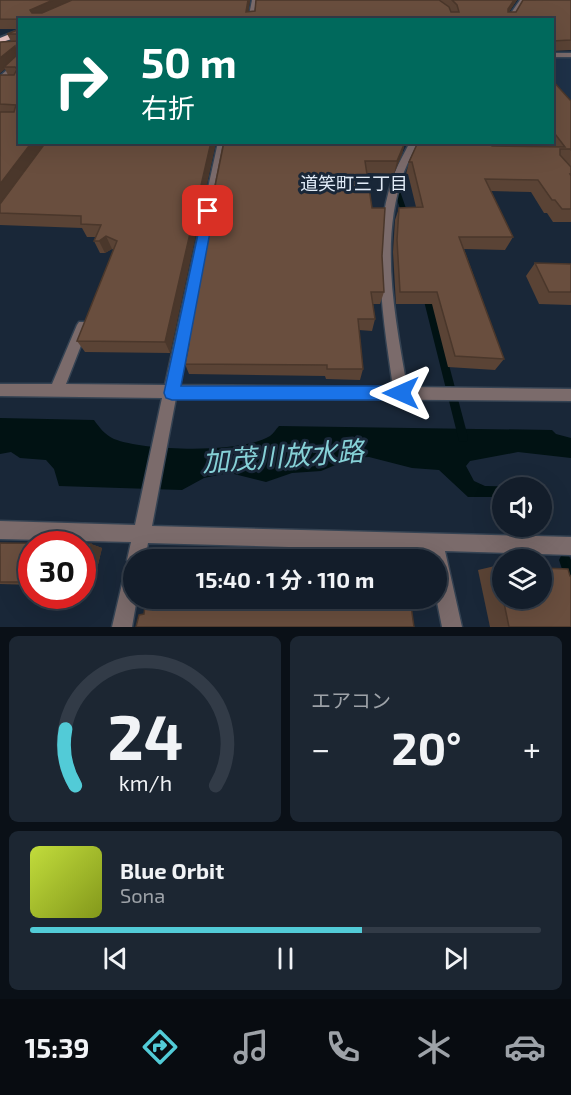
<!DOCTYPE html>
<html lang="ja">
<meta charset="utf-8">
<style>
body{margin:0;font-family:"Exo 2","Noto Sans JP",sans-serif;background:#1c2632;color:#f1f3f6;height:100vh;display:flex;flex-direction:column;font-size:22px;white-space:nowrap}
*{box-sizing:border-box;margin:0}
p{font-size:20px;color:#9da2a8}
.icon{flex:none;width:33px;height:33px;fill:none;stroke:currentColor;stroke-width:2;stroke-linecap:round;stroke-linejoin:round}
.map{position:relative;height:627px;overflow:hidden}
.details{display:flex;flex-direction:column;gap:9px;padding:9px;background:#0a1017;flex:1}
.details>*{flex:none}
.hud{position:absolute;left:18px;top:18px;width:536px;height:126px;border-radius:0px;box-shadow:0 6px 24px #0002,0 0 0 2px #323b47;background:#00695c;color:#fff;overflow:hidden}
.controls{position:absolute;left:492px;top:477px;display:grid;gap:12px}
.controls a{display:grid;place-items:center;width:60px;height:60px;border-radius:50%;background:#131d2a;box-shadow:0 6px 24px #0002,0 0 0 2px #323b47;font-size:30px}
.speed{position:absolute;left:18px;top:531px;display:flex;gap:12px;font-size:30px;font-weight:700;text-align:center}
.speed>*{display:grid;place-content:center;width:78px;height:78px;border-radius:50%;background:#131d2a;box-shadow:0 6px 24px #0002,0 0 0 2px #323b47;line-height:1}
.speed .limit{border:9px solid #d22;background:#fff;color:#111}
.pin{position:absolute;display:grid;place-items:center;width:51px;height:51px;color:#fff;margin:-26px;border-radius:12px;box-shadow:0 3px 9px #0006}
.me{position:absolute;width:66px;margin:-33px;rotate:270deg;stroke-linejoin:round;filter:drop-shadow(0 0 4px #0008)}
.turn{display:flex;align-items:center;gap:21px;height:126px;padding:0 24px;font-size:27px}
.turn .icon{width:78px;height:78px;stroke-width:2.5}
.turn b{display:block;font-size:42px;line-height:51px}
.big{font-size:45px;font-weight:700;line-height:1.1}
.details .tile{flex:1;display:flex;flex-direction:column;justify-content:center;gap:9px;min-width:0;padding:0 21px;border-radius:9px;background:#1c2632}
.details .dial{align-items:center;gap:0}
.dial svg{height:156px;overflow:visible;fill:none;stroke:#323b47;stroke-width:7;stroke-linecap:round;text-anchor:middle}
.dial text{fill:#f1f3f6;stroke:none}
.song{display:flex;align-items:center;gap:18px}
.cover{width:72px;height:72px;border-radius:9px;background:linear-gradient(135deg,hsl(70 70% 55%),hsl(70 70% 35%))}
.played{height:6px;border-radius:3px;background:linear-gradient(90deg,#52cbd7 65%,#323b47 65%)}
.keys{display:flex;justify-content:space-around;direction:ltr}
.heat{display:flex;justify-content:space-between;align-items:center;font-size:33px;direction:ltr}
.details .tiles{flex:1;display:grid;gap:9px;grid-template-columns:1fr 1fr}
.tile:last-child{grid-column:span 2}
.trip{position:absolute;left:123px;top:549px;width:324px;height:60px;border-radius:30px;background:#131d2a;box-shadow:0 6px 24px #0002,0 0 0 2px #323b47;font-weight:700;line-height:60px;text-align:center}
.menu{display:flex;height:96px;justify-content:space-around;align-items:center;background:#080c11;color:#9da2a8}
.menu .icon{width:42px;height:42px}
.menu .on{color:#52cbd7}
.menu b{font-size:27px;color:#f1f3f6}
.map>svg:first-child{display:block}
.built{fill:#1e3148}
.water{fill:#011213}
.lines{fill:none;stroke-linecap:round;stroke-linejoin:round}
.stream{fill:#011213;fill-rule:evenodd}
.minor-casing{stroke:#354353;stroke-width:3}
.trunk-casing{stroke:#354353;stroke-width:4}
.minor{fill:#7b6b6b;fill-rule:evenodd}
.trunk{fill:#e2bebd;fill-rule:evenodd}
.wall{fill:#5a4335}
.shaded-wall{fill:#4a372b}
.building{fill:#694e3e;stroke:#4a372b;stroke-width:1.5}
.route{fill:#1a73e8;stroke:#114b97;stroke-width:1.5}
.labels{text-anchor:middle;stroke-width:6;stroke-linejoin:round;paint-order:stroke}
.far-neighbourhood-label{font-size:18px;fill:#e2ecf8;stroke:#192738}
.near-water-label{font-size:27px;font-style:italic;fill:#86d1d7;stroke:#192738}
</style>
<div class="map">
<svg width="571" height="627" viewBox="0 0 571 627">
<rect width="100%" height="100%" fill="#192738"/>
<polygon class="built" points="552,57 571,58 571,169 551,155 542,143 552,142"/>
<path class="water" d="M0,418l94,2c5,7 11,15 20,19 31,12 127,15 156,-3 3,-2 6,-7 9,-10l273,4 4,4 15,4v20l-53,-6 -48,9 -4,5 8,15 11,5 46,1 -29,1v9h-34l-29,-27 -27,-2 -43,-11 -17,1 -31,13 -29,2 -26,9 -36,-9 -12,2 -14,3 -22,12 -123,-4 -5,-17 -8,-9 -26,-2 -9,-6 -11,2z"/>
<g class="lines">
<g class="stream">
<polygon points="381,142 387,142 393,171 409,217 408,219 404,219 403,217 387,171"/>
<polygon points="426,290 430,293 468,437 467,441 463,442 459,441 422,293"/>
<polygon points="565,554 569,556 571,560 571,586 567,584 559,560 561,556"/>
</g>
<defs>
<g id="minor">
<polygon points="252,0 256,0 253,20 248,20"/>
<polygon points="520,0 524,0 511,20 506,20"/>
<rect x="552" y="53" width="19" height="4"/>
<polygon points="20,59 20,65 0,82 0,76"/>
<path d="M218,142h8l-47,243 214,2c-10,-70 -24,-147 2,-215 4,-10 10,-20 15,-30h8c-5,10 -10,20 -14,30 -25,69 -9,145 3,215l164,2v12l-395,-3 -24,128 419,11v18l-126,-4 17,76h-20l-6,-30v-37h-7l-1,-9 -280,-8 -3,17h-11v38h3l-5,29h-20l13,-56 4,-7 -2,-4 4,-18 -131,-3v-18l135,4 27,-127 -162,-2v-12h52l25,-59 2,-3h8l2,3 -23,59 99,1z"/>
</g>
<polygon id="trunk" points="17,31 20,31 20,36 0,43 0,38"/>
</defs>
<use href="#minor" class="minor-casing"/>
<use href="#trunk" class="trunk-casing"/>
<use href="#minor" class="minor"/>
<use href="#trunk" class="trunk"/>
</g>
<g class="wall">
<polygon points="0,0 250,0 248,12 255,11 256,0 517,0 509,12 516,12 571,0 571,50 552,51 552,20 20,20 20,142 216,142 170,353 85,352 77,341 114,250 112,249 105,253 100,253 94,241 96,237 87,237 82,228 0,225 0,75 8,75 5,69 0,73 11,41 7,34 19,29 0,29"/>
<polygon points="552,80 571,101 571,222 553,222 547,213 544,213 531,192 491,191 513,237 505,250 464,249 504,359 495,370 448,367 432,304 396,304 393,252 395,220 399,208 416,207 408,174 406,174 409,162 492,146 549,146 546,142 552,142"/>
<polygon points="223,142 408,142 406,144 405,143 402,154 394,174 367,173 372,208 382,256 384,292 380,304 373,304 375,319 372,331 359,330 363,369 360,380 326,379 325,376 189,374 185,364 187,353 183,343"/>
<polygon points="535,263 571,264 571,305 539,304 526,276"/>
<polygon points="0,543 91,544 102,548 93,585 82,585 82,544 32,544 32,585 0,584"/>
<polygon points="495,566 570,576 571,627 490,627 478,570"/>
</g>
<g class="shaded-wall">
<polygon points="53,0 77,0 34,19 30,10"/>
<polygon points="248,0 250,0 247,20 246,12"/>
<polygon points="514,0 517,0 504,19 508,9"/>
<polygon points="15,46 20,55 4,67 5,69 0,73 0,58"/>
<polygon points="32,142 47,142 0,207 0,184"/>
<polygon points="211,142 216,142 170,353 165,342"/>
<polygon points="405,142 402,154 394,174 397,161"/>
<polygon points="106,236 112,249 105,253 99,241"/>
<polygon points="91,544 102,548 93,585 82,583 82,576"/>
</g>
<g class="building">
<polygon points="0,0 53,0 30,10 32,13 42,13 72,0 248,0 246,12 255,11 256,0 439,0 449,7 451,12 459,12 457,5 452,0 514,0 508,9 508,12 516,12 523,0 571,0 571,40 552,41 552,20 0,19"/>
<polygon points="20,29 20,142 32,142 0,184 0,112 14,112 16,105 0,104 0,75 14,75 17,69 15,67 4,67 16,56 15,46 0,58 0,42 17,41 17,34 7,34"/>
<polygon points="552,80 571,101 571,150 570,149 560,149 560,155 571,167 571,174 570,174 571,176 571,209 562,209 555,200 552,200 538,180 485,179 513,237 459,237 504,359 455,356 437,292 400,292 397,240 399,208 423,207 412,162 409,162 418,142 490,142 492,146 565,147 552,130"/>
<polygon points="46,142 211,142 165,342 77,341 117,241 106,236 99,241 94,241 101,225 81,224 81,216 0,213 0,204"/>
<polygon points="224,142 405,142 397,161 365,161 372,208 385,208 382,256 384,292 371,292 375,319 358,319 363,369 327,369 327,365 185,364 189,343 183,343"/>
<polygon points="535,263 571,264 571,292 549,292"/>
<polygon points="0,543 91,544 82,576 82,544 32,544 32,582 0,582"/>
<polygon points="335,558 368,560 335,560"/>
<polygon points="495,566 502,566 502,598"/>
<polygon points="542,568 568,569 570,576 571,576 571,627 509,627 503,598 542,598"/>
<polygon points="146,598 410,599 414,627 136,627 139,615 144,614"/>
</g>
<polygon class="route" points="208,207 214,211 181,386 401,386 407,388 409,393 407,398 401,400 172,400 166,398 164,393 203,211"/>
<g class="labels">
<g class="far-neighbourhood-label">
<text x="354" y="190">道笑町三丁目</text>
</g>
<g class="near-water-label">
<text transform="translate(283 457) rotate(-4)" y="9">加茂川放水路</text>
</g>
</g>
</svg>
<div class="controls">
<a><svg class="icon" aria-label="sound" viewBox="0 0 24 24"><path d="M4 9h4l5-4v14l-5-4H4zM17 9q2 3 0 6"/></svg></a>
<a><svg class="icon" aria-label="layers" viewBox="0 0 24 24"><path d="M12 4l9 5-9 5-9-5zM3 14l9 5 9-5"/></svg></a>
</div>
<div class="speed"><div class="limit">30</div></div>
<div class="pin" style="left:208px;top:211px;background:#d93025"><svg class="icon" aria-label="arrive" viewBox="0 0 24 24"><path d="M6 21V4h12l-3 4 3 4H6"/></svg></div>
<svg class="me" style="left:401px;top:393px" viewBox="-20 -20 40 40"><path d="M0-17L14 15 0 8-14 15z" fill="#1a73e8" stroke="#fff" stroke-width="4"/></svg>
<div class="trip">15:40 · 1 分 · 110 m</div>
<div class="hud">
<div class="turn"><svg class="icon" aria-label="right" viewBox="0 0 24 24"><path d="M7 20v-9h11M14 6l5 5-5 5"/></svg><div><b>50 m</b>右折</div></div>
</div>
</div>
<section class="details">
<div class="tiles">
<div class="tile dial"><svg viewBox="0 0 100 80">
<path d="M14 69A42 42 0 1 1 86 69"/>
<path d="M14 69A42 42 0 0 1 9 40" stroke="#52cbd7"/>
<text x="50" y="56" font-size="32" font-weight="700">24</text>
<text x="50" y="72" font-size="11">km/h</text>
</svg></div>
<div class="tile"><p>エアコン</p>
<div class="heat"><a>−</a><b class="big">20°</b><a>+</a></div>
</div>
<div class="tile">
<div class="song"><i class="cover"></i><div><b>Blue Orbit</b><p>Sona</p></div></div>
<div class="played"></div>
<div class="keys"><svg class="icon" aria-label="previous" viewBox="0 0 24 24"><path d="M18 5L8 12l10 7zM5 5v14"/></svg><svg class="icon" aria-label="pause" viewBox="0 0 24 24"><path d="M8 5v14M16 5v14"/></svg><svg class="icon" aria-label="next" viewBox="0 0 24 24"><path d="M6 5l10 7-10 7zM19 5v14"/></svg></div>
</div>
</div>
</section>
<nav class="menu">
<b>15:39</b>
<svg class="icon on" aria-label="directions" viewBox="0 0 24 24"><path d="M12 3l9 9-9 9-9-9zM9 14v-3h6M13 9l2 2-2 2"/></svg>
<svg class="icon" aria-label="music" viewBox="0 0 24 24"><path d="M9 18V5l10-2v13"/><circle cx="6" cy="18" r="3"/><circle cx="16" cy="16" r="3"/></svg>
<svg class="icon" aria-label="phone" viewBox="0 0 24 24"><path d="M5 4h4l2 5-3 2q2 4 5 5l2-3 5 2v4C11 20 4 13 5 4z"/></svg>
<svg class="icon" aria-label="climate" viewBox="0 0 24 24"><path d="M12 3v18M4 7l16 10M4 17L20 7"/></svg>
<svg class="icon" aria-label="car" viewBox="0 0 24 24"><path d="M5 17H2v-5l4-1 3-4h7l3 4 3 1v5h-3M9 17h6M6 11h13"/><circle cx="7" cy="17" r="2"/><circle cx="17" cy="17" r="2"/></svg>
</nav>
